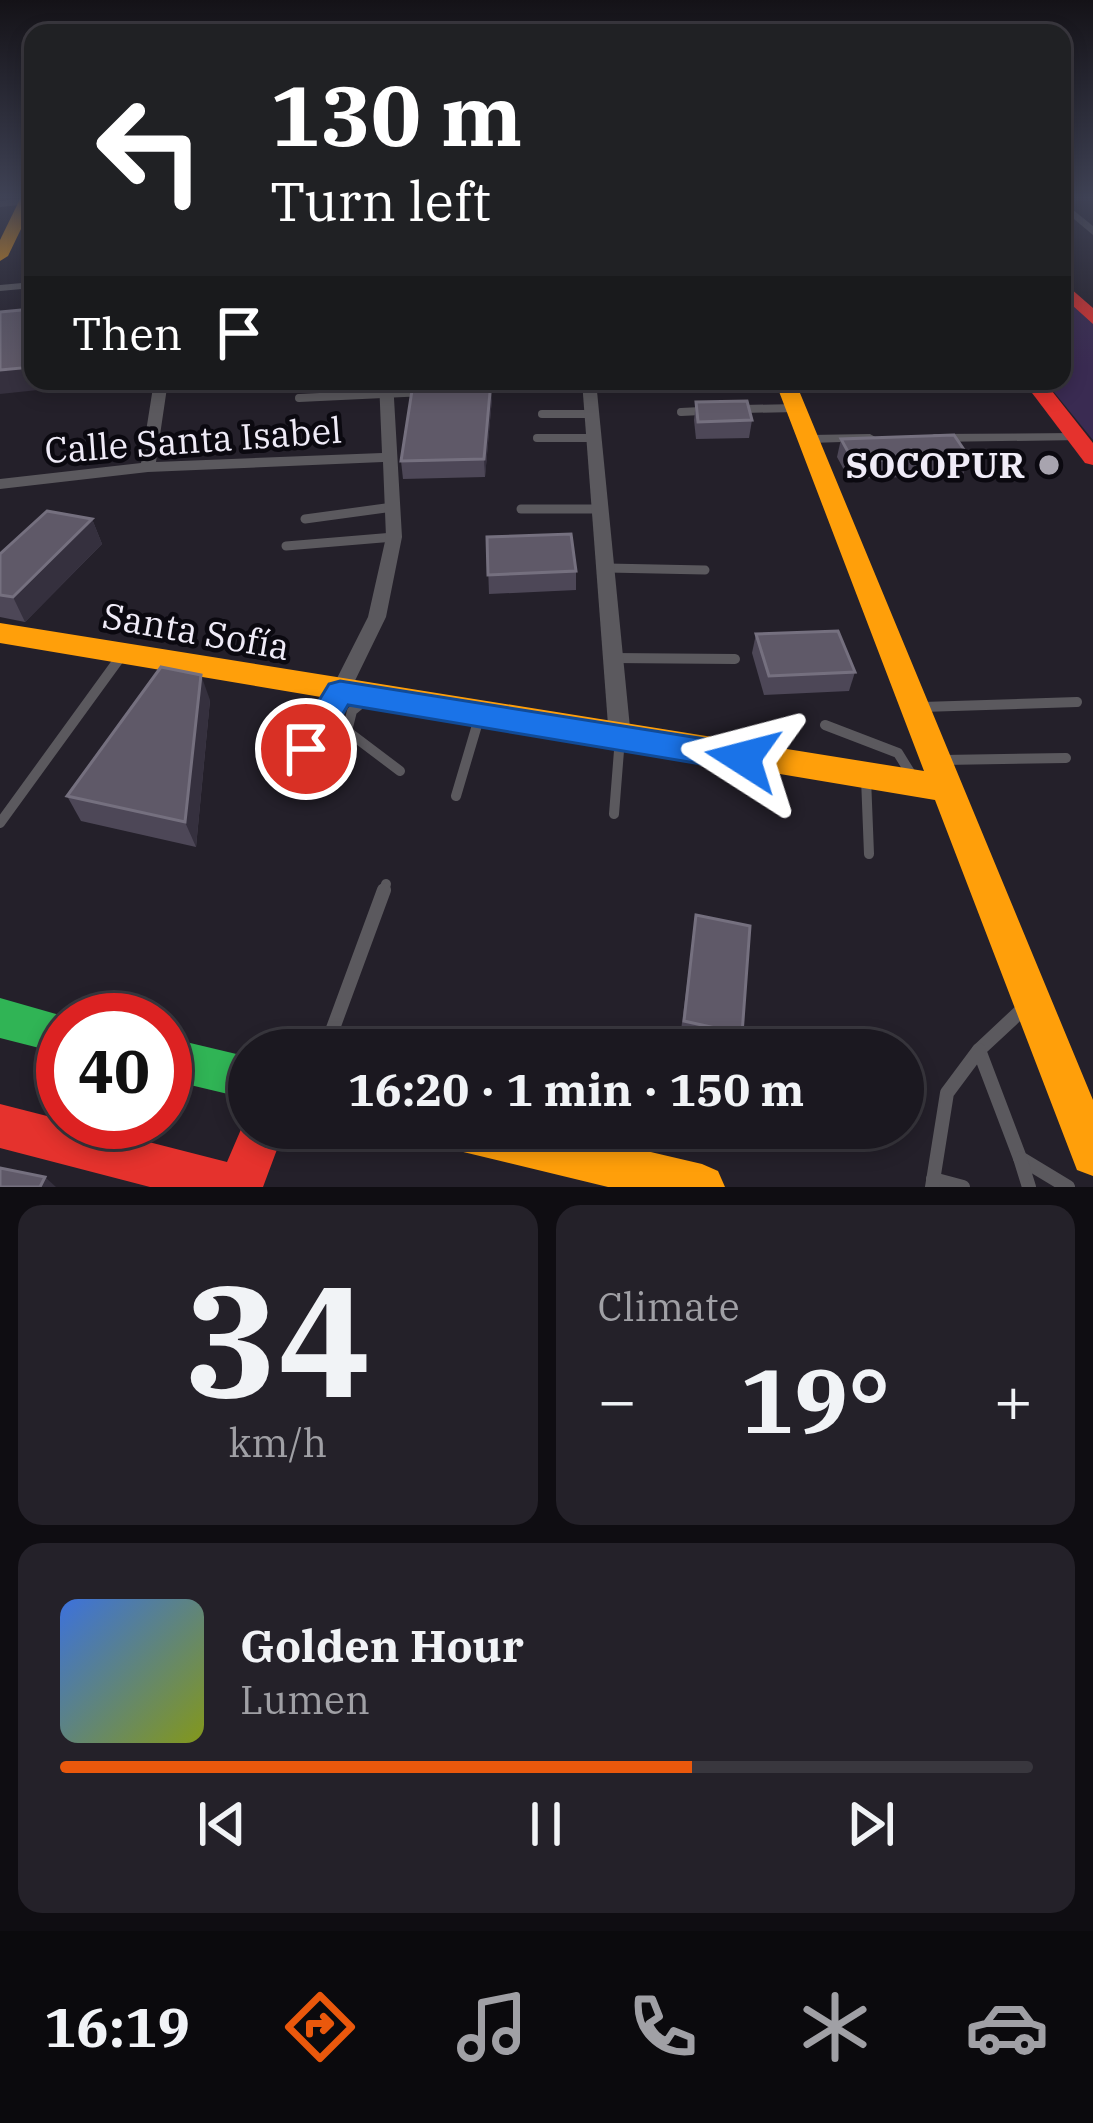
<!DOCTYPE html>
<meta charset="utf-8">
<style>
body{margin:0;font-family:"IBM Plex Serif",serif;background:#242129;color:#f1f3f6;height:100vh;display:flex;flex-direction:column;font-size:45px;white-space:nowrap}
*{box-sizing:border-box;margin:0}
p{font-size:39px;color:#a0a0a5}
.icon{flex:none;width:66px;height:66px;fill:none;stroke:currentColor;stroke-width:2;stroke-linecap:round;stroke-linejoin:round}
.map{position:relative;height:1187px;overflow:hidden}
.sheet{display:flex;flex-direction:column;gap:18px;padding:18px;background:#0f0d12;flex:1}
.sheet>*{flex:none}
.hud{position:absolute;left:24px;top:24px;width:1047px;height:366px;border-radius:24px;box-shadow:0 6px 18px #0003,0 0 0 3px #39373e;background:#202124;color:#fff;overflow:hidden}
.speed{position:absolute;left:36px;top:993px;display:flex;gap:24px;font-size:60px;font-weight:700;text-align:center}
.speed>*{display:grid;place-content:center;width:156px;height:156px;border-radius:50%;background:#1b1820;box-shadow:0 6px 18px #0003,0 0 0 3px #39373e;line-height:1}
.speed .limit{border:18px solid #d22;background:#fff;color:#111}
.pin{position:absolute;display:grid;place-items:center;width:102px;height:102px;color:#fff;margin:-51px;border:6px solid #fff;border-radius:50%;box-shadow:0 3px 12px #0007}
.me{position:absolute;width:132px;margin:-66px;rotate:279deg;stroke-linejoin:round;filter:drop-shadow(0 0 9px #0008)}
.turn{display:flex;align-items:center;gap:42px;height:252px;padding:0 48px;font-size:54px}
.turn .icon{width:156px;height:156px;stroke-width:2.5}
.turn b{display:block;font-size:84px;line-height:102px}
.then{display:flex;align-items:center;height:114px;padding:0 48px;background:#0003;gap:24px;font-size:45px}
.big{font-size:90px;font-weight:700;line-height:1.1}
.sheet .widget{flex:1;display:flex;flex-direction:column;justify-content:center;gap:18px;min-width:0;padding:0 42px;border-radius:24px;background:#242129}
.sheet .dial{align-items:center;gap:0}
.dial b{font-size:156px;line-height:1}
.song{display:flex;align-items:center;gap:36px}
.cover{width:144px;height:144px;border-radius:18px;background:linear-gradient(135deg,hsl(220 70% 55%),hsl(70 70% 35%))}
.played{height:12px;border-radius:6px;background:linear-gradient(90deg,#ea580c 65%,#39373e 65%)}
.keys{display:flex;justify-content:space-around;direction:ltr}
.heat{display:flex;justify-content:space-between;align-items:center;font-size:66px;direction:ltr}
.sheet .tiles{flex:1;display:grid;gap:18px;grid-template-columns:1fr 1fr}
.widget:last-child{grid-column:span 2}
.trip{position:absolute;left:228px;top:1029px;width:696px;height:120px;border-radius:60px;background:#1b1820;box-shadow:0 6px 18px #0003,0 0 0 3px #39373e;font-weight:700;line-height:120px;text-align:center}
.tab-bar{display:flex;height:192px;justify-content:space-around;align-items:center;background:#0b0a0d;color:#a0a0a5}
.tab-bar .icon{width:84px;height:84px}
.tab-bar .selected{color:#ea580c}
.tab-bar b{font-size:54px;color:#f1f3f6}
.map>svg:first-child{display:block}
.green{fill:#3a2b52}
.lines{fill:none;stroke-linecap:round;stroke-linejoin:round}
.lane-far4{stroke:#5b595e;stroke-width:6}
.lane-far3{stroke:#5b595e;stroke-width:8}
.lane-far2{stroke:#5b595e;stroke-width:9}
.lane-far1{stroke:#5b595e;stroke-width:10}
.lane{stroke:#5b595e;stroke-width:14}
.street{fill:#5b595e;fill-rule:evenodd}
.fast{fill:#30b455;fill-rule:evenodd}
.slow{fill:#ff9f0a;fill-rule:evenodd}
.jam{fill:#e5322d;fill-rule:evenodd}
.wall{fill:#4d4757}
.shaded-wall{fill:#35303e}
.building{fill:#5f5968;stroke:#75707f;stroke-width:3}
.route{fill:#1a73e8;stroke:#114b97;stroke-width:3}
.poi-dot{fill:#a8a4af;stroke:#0b0910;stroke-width:4.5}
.labels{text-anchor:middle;stroke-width:9;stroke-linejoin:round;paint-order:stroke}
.street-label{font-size:36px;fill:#efebf7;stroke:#0b0910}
.poi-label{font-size:36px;font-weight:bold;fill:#efebf7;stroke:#0b0910;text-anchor:end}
</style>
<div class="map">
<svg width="1093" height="1187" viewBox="0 0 1093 1187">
<rect width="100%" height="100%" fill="#24202a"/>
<polygon class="green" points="1062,288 1093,319 1093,440 1045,381 1062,381"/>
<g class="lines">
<polyline class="lane-far4" points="0,204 28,201"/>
<g class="lane-far3">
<polyline points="160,385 202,381"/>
<polyline points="299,398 425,392 430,381"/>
<polyline points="742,409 797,408"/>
<polyline points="681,412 701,411"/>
<polyline points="542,414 592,414"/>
<polyline points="537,438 594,438"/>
</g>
<g class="lane-far2">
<polyline points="521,509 600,509"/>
<polyline points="305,519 393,507"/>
<polyline points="286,546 394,537"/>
<polyline points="607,568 705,570"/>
</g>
<g class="lane-far1">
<polyline points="613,658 735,659"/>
<polyline points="369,697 352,711 347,731 400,771"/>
<polyline points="922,707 1077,702"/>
<polyline points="825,725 898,753 911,774"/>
<polyline points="943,760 1066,758"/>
<polyline points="866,778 869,854"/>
<polyline points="282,788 340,692"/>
<polyline points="456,796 480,715"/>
<polyline points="614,814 620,738"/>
<polyline points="0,823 122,655"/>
<polyline points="383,893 386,884"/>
</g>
<g class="lane">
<polyline points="1025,1007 979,1050 1020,1158 1068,1187"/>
<polyline points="325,1050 384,890"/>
<polyline points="1020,1158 1029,1187"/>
<polyline points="933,1179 963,1187"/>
<polyline points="932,1187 947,1093 979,1050"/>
</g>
<g class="street">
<polygon points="1062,201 1093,226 1093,235 1062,209"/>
<polygon points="33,282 33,288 0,291 0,285"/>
<polygon points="154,381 168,381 156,462 382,453 379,381 393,381 402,537 386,617 347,697 333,697 330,692 368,617 386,537 383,462 148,472 0,489 0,479 141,463"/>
<polygon points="582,381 596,381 631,738 627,744 620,746 613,744 609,738"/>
<polygon points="1077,433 1084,437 1082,440 934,442 927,438 934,434"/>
<polygon points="870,434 877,438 875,441 809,443 802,439 809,435"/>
</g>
<g class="fast">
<polygon points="0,998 77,1020 63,1020 63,1054 0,1038"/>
<polygon points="165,1037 249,1057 249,1099 165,1079"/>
</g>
<g class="slow">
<polygon points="20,199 33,199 33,204 8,256 0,261 0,240"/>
<polygon points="775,381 795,381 1093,1100 1093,1176 1077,1170 935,800 0,643 0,623 924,771"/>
<polygon points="433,1128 548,1128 702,1164 718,1171 725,1187 608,1187 455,1150 440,1143"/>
</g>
<g class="jam">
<polygon points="1062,281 1093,308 1093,324 1062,296"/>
<polygon points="1023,381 1044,381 1093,443 1093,465 1085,463"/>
<polygon points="0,1104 227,1162 248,1113 249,1128 285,1128 263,1187 150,1187 0,1148"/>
</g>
</g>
<g class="wall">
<polygon points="492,398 485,477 403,479 401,461"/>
<polygon points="696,402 752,420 749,438 696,439 694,420"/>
<polygon points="841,439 969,457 963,475 849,479 837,457"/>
<polygon points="92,519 102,544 25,622 0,617 0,554"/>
<polygon points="487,537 576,571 576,590 489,594"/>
<polygon points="756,634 855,672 849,691 764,695 752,653"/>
<polygon points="210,700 196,847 81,821 67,796"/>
<polygon points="696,915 742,1034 737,1050 680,1038"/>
</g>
<g class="shaded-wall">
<polygon points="33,367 33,381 124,381 0,394 0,370"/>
<polygon points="491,381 492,398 485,477 484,459"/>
<polygon points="92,519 102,544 25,622 13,597"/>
<polygon points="201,675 210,700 196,847 185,822"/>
<polygon points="45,1177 56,1187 40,1187"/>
</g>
<g class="building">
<polygon points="33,309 33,367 0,370 0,312"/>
<polygon points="491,381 484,459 401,461 413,384"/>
<polygon points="747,401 752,420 698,422 696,402"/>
<polygon points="954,435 969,457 853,461 841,439"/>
<polygon points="47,511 92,519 13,597 0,595 0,554"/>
<polygon points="571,534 576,571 488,575 487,537"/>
<polygon points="838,631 855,672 769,676 756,634"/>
<polygon points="161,667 201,675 185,822 67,796"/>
<polygon points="696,915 750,926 742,1034 684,1021"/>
<polygon points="0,1168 45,1177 40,1187 0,1187"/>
</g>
<linearGradient id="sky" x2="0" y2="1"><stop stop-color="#141217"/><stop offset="0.54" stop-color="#3f4255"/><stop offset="1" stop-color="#3f4255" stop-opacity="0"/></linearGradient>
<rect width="1093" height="366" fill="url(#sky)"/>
<polygon class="route" points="340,681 743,745 759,758 743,771 348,705 317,758 295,758 290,749 295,740 329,684"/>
<circle class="poi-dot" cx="1049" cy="465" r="12"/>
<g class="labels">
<g class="street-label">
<text transform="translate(193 440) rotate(-4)" y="13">Calle Santa Isabel</text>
<text transform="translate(196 631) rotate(10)" y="13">Santa Sofía</text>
</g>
<g class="poi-label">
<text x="1025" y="478">SOCOPUR</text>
</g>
</g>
</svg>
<div class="speed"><div class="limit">40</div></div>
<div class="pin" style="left:306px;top:749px;background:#d93025"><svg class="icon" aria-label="arrive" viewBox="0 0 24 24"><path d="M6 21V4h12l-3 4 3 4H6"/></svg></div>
<svg class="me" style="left:743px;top:758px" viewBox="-20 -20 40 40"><path d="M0-17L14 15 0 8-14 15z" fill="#1a73e8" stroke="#fff" stroke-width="4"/></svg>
<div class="trip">16:20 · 1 min · 150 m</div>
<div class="hud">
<div class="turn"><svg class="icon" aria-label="left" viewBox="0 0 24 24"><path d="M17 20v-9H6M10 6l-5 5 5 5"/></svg><div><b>130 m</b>Turn left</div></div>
<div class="then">Then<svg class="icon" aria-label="arrive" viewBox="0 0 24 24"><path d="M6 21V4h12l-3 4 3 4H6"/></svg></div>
</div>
</div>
<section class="sheet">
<div class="tiles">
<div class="widget dial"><b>34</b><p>km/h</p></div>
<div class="widget"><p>Climate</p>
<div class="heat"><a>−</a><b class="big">19°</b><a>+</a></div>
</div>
<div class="widget">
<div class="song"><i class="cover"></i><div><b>Golden Hour</b><p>Lumen</p></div></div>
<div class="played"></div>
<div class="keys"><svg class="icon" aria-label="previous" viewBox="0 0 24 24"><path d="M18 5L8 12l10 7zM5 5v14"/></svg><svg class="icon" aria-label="pause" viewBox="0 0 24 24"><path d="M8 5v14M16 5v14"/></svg><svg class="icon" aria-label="next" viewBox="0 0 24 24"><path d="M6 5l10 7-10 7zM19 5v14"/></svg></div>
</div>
</div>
</section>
<nav class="tab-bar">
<b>16:19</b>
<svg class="icon selected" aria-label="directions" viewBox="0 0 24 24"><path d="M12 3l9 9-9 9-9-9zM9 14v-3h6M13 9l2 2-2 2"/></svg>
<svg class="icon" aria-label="music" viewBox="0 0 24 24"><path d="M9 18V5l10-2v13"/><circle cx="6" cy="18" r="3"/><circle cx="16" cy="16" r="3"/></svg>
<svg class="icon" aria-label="phone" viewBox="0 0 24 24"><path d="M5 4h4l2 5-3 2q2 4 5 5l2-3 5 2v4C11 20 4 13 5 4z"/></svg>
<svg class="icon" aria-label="climate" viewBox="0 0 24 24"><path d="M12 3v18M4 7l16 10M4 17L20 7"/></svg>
<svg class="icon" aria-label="car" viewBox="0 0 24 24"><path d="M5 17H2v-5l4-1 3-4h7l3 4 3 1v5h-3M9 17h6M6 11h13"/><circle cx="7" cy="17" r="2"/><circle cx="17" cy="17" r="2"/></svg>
</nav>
